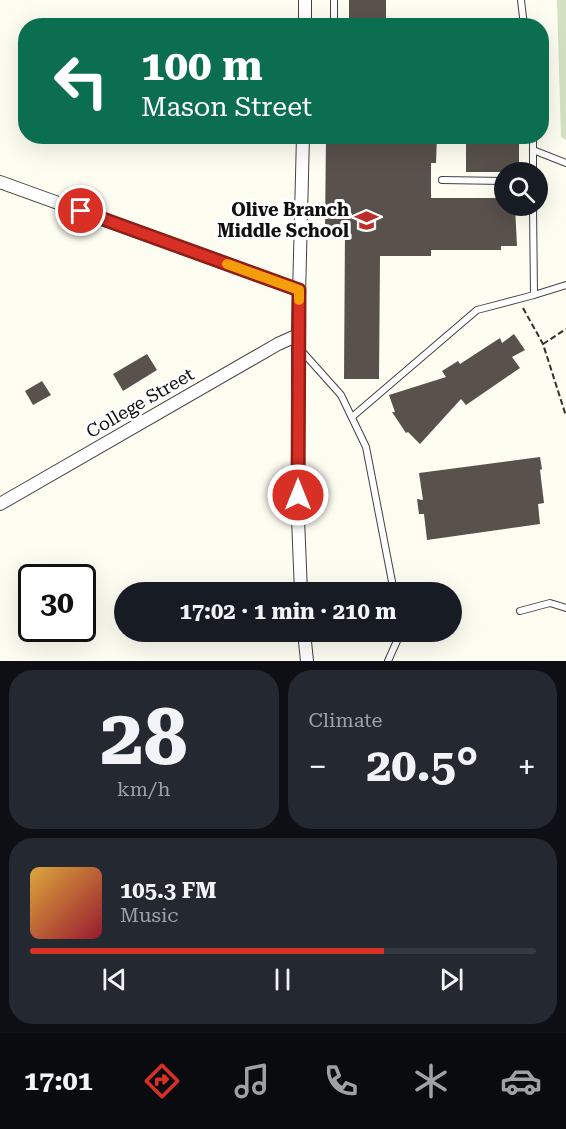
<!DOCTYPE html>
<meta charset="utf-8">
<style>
body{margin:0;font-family:"Roboto Serif",serif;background:#242831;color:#f1f3f6;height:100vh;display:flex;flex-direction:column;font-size:22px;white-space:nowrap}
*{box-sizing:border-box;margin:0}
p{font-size:20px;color:#9ea1a6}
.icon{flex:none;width:33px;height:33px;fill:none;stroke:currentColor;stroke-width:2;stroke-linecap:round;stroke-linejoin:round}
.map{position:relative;height:661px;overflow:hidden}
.drawer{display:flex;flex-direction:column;gap:9px;padding:9px;background:#0d0f14;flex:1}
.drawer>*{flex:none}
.hud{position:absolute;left:18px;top:18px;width:531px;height:126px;border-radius:24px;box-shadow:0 6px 24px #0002;background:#0b6e4f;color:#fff;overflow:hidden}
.fabs{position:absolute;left:494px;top:162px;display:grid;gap:12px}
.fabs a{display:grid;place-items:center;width:54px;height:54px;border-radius:50%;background:#171b24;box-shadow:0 6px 24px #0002;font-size:30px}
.speed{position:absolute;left:18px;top:564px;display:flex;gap:12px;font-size:30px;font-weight:700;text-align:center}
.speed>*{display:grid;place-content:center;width:78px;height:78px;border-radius:50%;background:#171b24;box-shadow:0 6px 24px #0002;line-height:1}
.speed .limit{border:3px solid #111;border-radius:9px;background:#fff;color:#111}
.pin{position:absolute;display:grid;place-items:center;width:51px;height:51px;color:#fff;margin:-26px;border:3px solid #fff;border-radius:50%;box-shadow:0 2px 6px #0007}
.me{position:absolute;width:66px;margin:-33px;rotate:0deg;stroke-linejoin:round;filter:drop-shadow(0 0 4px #0008)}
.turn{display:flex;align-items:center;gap:21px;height:126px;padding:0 24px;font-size:27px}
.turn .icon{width:78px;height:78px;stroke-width:2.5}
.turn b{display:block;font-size:42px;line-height:51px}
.big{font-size:45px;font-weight:700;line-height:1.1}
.drawer .widget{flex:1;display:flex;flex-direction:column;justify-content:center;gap:9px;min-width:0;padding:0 21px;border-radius:24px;background:#242831}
.drawer .dial{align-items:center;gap:0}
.dial b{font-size:78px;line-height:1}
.song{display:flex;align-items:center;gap:18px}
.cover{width:72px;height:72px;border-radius:9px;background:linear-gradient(135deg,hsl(40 70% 55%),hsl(350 70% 35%))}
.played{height:6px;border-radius:3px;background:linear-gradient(90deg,#d93025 70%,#363941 70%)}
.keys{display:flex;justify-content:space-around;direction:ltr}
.heat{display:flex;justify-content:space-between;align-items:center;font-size:33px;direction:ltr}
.drawer .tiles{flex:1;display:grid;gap:9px;grid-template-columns:1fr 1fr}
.widget:last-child{grid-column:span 2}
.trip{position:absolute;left:114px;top:582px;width:348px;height:60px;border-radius:30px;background:#171b24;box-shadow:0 6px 24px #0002;font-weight:700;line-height:60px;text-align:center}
.tabs{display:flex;height:96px;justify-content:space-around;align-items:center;background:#090b0e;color:#9ea1a6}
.tabs .icon{width:42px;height:42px}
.tabs .selected{color:#d93025}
.tabs b{font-size:27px;color:#f1f3f6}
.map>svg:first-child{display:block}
.cemetery{fill:#d5e1c3}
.building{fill:#58514c}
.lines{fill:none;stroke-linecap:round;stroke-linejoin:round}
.service-casing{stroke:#424242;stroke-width:8}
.minor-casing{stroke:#424242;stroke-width:14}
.path{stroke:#313131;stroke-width:2;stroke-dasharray:6 3;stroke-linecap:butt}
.service{stroke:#fff;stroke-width:6}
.minor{stroke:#fff;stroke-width:12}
.route-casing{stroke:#8d1f18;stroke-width:15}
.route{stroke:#d93025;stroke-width:10}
.slow{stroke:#f59e0b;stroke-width:10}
.labels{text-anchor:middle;stroke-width:6;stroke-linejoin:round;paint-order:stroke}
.poi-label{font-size:18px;font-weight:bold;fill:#0f0f0f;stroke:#fff;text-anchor:end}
.street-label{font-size:18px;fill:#0f0f0f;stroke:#fff}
</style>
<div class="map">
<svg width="566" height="661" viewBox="0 0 566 661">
<rect width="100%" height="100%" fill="#fefdf2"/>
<polygon class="cemetery" points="557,0 566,0 566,140 561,137"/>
<g class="building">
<rect x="349" y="0" width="37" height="26"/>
<polygon points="326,136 437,136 436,163 431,163 431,198 501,198 501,206 511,206 511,207 515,207 517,246 501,246 501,250 431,250 431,256 380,256 379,379 344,379 345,230 325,230"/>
<rect x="466" y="136" width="53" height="36"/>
<polygon points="514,334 525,350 512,357 520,368 466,405 461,399 420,444 408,432 406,433 392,412 395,412 389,395 446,377 442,371 458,361 460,364 500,338 502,343"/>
<polygon points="147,354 157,370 123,391 113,374"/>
<polygon points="42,381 51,395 33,405 25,391"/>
<polygon points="540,457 542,469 540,470 544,503 538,504 540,524 427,540 424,514 419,514 417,499 423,500 419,473"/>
</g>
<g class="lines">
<defs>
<g id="service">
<polyline points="334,0 334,26"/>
<polyline points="521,0 524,26"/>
<polyline points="533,136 533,172"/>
<polyline points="533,150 566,163"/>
<polyline points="442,180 504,181"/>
<polyline points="534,295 566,285"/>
<polyline points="299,348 341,395 366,447 394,592"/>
<polyline points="352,417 477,310 534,295 533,206"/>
<polyline points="520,611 550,603 566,608"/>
<polyline points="388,661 401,632"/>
</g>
<g id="minor">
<polyline points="305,26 305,0"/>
<polyline points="0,182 299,290"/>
<polyline points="0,504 278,344 298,335"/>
<polyline points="301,592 298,519 298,335 303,136"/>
<polyline points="304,632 307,661"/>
</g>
</defs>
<use href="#service" class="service-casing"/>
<use href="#minor" class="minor-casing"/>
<g class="path">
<polyline points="523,308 543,344 566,416"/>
<polyline points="543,344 566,329"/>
</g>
<use href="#service" class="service"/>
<use href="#minor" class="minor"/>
</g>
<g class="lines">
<defs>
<polyline id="route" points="81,211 299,290 298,495"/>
</defs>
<use href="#route" class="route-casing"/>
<use href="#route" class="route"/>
<polyline class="slow" points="227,264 299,290 299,300"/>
</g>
<defs>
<symbol id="school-bare" viewBox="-9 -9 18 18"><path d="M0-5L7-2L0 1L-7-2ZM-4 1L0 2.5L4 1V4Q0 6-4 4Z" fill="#bb2e2c" stroke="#fff" stroke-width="2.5" paint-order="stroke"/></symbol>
</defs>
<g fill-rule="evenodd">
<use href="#school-bare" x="350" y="204" width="33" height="33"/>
</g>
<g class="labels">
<g class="poi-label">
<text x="349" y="216">Olive Branch<tspan x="349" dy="21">Middle School</tspan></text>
</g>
<g class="street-label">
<text transform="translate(140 403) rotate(-30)" y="6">College Street</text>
</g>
</g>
</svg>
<div class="fabs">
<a><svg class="icon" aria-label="search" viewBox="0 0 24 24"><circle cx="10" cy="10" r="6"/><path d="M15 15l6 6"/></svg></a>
</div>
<div class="speed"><div class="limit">30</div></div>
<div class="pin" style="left:81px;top:211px;background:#d93025"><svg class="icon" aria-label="arrive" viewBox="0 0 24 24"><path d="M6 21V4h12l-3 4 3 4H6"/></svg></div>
<svg class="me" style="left:298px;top:495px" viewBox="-20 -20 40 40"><circle r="17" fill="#d93025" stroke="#fff" stroke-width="3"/><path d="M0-11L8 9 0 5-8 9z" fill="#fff"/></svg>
<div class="trip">17:02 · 1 min · 210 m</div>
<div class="hud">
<div class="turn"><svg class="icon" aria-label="left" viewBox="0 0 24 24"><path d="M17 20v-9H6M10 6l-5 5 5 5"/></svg><div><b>100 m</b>Mason Street</div></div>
</div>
</div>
<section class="drawer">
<div class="tiles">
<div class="widget dial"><b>28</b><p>km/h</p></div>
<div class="widget"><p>Climate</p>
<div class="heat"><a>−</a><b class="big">20.5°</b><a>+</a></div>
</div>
<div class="widget">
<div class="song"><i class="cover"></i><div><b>105.3 FM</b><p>Music</p></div></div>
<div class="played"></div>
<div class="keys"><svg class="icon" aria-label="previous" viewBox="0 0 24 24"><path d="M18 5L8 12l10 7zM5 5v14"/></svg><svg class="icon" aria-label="pause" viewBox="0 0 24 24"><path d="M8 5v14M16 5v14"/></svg><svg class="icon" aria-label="next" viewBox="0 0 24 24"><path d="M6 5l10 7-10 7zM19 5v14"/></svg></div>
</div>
</div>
</section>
<nav class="tabs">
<b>17:01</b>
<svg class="icon selected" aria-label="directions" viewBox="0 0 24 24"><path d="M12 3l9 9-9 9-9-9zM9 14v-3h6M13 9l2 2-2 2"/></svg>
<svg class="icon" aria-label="music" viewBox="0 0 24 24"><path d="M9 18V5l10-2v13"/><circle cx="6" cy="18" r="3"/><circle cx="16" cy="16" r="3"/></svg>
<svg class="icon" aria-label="phone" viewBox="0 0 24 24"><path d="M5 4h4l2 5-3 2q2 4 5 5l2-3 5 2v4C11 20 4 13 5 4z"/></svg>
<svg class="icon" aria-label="climate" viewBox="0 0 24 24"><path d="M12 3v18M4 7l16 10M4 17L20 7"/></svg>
<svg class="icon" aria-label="car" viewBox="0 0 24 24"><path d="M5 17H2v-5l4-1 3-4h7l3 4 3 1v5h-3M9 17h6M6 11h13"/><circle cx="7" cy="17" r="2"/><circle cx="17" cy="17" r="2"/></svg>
</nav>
